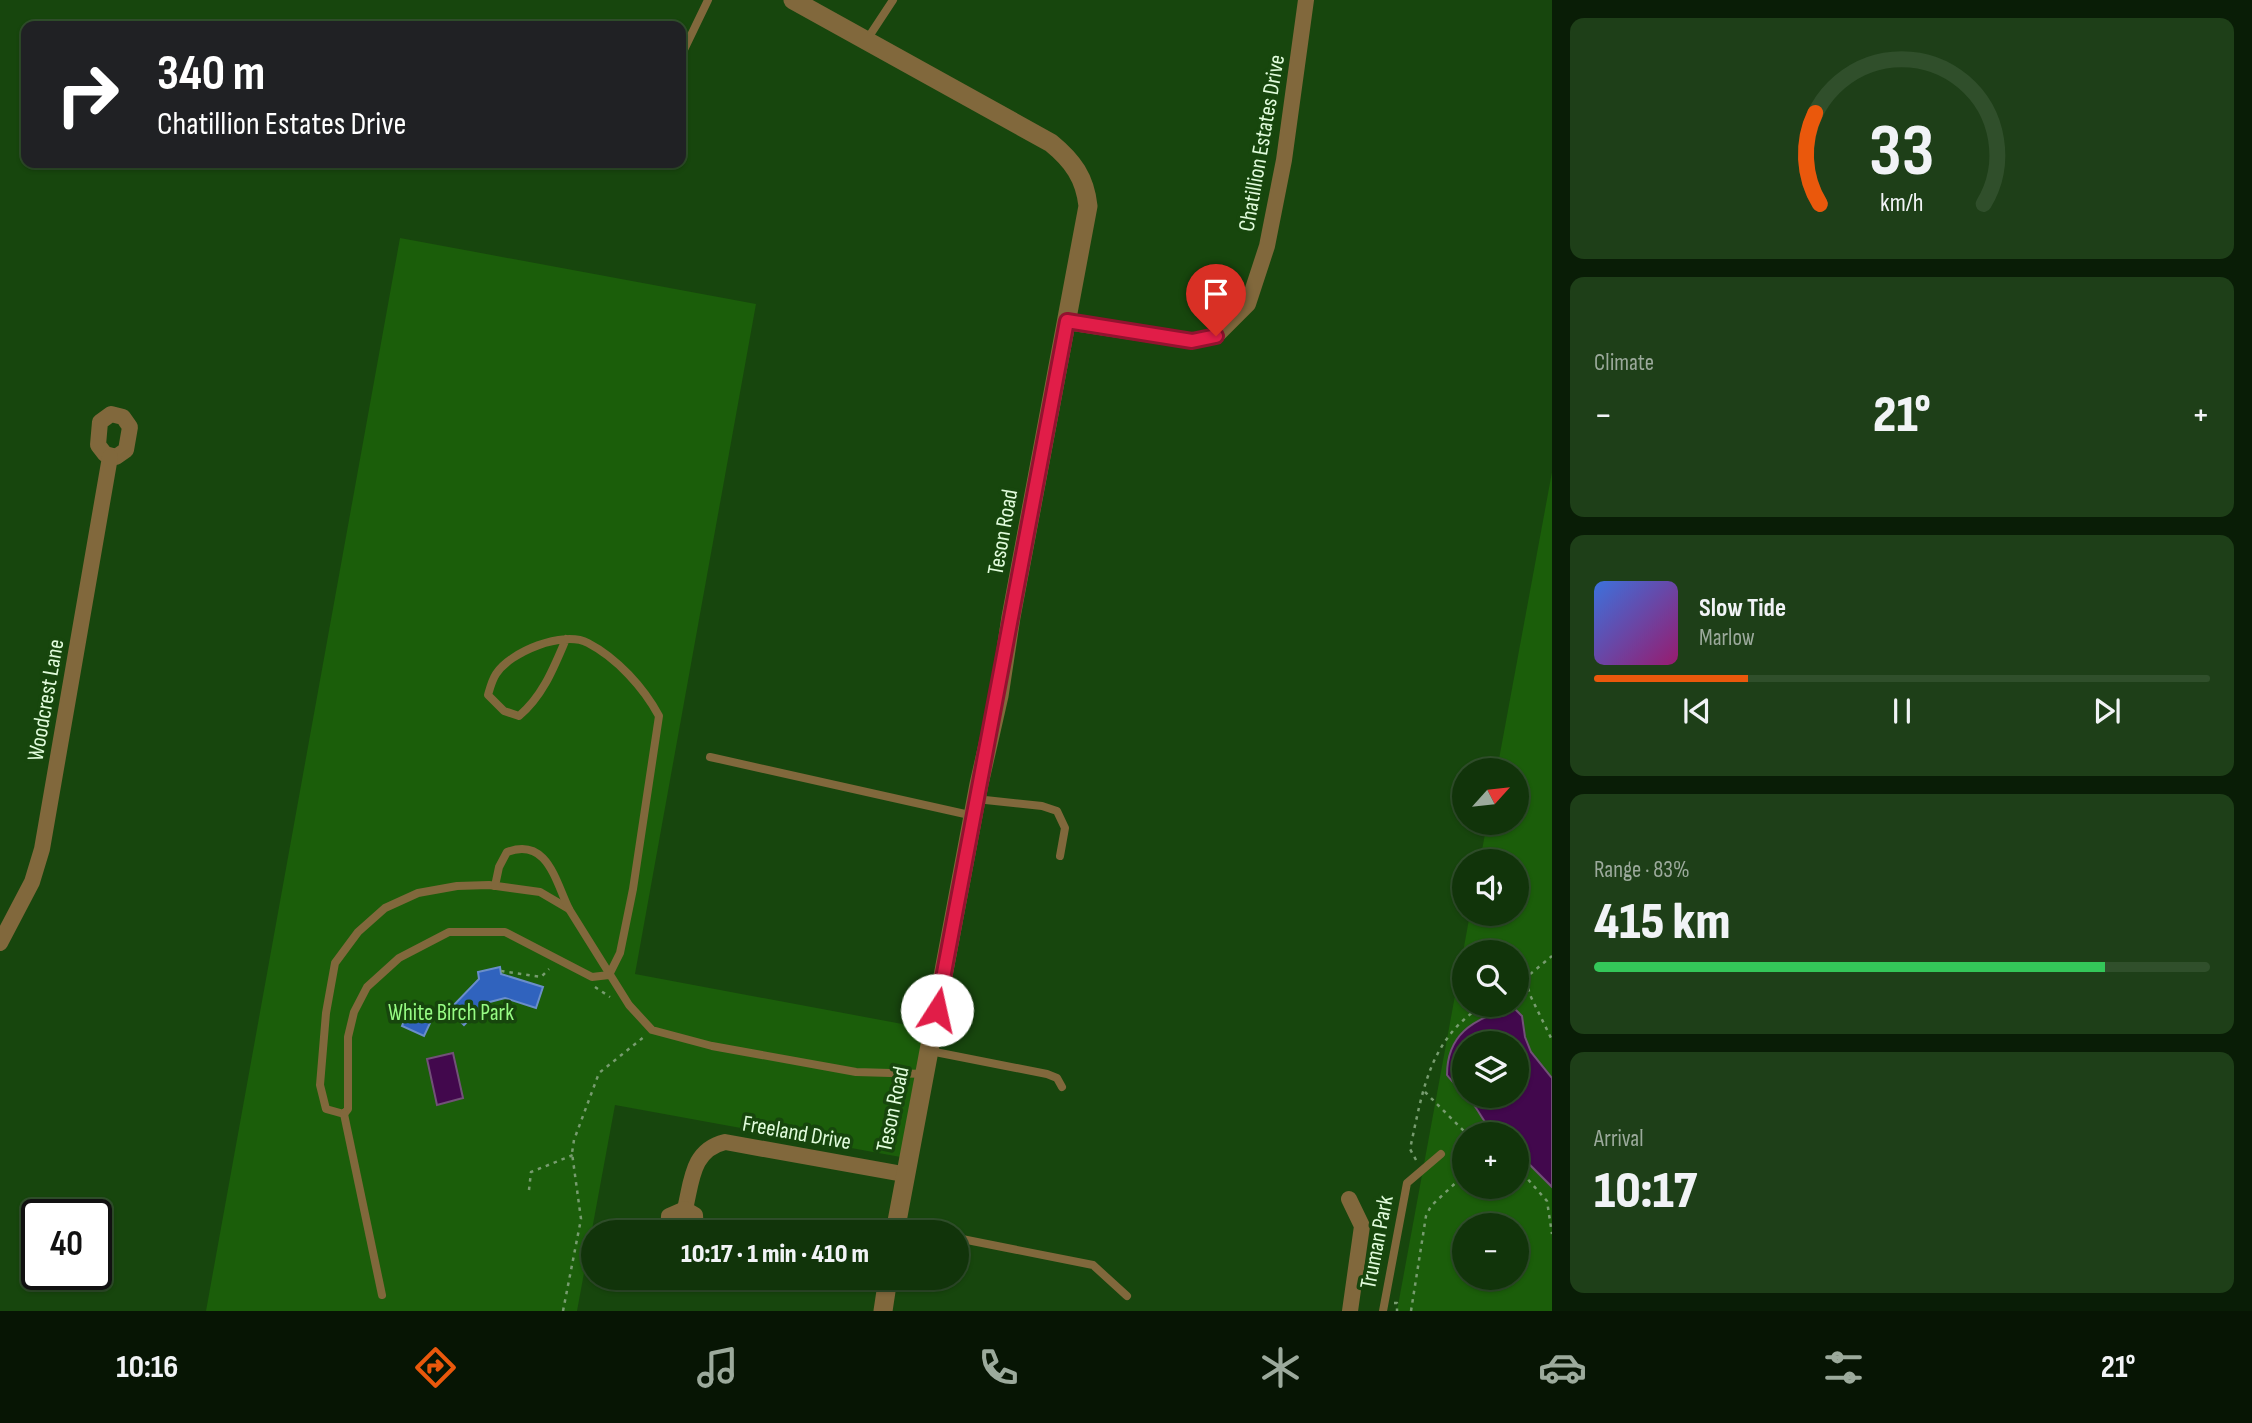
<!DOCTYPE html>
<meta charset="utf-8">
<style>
body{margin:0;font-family:"Sofia Sans Condensed",sans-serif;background:#1e3f18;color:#f1f3f6;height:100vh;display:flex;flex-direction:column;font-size:26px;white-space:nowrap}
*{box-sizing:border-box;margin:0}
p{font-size:23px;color:#9caa9c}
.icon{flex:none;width:38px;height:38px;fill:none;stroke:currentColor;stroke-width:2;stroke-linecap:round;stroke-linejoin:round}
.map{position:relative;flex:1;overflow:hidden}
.side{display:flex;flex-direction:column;gap:18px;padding:18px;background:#091d06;width:700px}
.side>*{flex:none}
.hud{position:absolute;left:21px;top:21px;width:665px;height:147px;border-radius:14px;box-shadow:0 2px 5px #0004,0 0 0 2px #304f2b;background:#202124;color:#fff;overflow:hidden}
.needle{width:46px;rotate:63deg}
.controls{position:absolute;left:1452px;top:758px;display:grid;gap:14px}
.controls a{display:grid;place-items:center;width:77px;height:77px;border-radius:50%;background:#11340a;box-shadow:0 2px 5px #0004,0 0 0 2px #304f2b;font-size:35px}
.speed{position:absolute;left:21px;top:1199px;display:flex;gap:14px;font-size:35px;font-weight:700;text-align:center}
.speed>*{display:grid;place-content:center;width:91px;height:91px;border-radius:50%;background:#11340a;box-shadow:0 2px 5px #0004,0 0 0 2px #304f2b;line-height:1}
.speed .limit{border:4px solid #111;border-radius:10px;background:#fff;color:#111}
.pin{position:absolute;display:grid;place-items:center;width:60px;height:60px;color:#fff;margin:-72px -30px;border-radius:50% 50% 50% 0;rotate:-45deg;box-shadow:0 0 7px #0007}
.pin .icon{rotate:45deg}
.me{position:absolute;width:77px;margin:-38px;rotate:10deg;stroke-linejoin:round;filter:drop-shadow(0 0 5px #0008)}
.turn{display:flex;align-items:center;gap:24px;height:147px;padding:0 21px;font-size:32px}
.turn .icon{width:91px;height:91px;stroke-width:2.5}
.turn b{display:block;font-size:49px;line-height:60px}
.big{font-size:52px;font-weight:800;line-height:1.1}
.side .tile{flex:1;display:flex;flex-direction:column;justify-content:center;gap:10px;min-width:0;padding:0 24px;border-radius:14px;background:#1e3f18}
.side .dial{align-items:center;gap:0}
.dial svg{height:182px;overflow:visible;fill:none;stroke:#304f2b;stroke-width:7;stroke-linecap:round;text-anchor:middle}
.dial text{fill:#f1f3f6;stroke:none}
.song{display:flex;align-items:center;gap:21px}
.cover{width:84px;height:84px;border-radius:10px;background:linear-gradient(135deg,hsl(220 70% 55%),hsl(320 70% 35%))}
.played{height:7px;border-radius:4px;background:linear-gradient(90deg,#ea580c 25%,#304f2b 25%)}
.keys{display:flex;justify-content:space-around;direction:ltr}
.heat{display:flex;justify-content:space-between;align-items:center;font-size:38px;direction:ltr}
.charge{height:10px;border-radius:5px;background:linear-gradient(90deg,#34c759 83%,#304f2b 0)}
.trip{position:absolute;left:581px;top:1220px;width:388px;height:70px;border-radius:35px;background:#11340a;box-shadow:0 2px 5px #0004,0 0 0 2px #304f2b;font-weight:800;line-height:70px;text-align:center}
.tabs{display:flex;height:112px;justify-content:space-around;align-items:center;background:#071504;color:#9caa9c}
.tabs .icon{width:49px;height:49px}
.tabs .on{color:#ea580c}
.tabs b{font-size:32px;color:#f1f3f6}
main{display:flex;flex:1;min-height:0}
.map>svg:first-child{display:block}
.green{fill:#1b5e0a;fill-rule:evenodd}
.water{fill:#42084d;stroke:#725178;stroke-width:2;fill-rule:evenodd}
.building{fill:#3063be;stroke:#6a8eca;stroke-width:2}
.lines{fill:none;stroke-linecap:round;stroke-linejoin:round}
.path{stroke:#779c6f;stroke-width:2.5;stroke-dasharray:3.5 5;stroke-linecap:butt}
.service{stroke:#81683c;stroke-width:8}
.minor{stroke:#81683c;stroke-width:16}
.tertiary{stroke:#81683c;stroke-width:19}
.route-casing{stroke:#92132f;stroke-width:18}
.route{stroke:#e11d48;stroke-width:12}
.labels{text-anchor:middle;stroke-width:7;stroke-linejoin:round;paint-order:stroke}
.street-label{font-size:23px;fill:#e1fcdc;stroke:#17460d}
.park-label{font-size:23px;fill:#97fc84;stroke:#17460d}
</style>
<main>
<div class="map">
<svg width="1552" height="1311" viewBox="0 0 1552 1311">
<rect width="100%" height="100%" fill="#17460d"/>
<g class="green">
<polygon points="400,238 756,304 635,974 929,1029 906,1158 615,1105 577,1311 206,1311"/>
<path d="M1552,472v839h-155l73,-397h47v-53h-37l7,-38 30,-1v-52h-20zM1465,952h52v52h-52zM1465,1043h52v53h-52zM1465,1134h52v52h-52zM1465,1225h52v53h-52z"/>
</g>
<g class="water">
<path d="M1507,1009h8l7,7 3,21 6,15 21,26v109l-35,-35v-18c-31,0 -27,-6 -43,-29 -7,-11 -19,-19 -27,-30 0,-40 25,-55 60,-66zM1465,1043h52v53h-52z"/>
<polygon points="453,1053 463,1098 437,1105 427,1059"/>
</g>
<g class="building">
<polygon points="500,967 501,974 543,987 536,1008 505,998 486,1003 464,1025 449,1010 479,979 478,972"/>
<polygon points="408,1011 431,1021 424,1036 402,1026"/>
</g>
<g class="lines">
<g class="path">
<polyline points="501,971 541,977 549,969"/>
<polyline points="1526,980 1530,995 1552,1040"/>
<polyline points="1517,985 1552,956"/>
<polyline points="595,987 610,997"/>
<polyline points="1425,1092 1467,1134"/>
<path d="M1416,1160l-6,-11c13,-59 19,-111 75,-145"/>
<polyline points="1517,1167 1547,1201 1552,1234"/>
<polyline points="529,1190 531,1172 573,1155"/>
<polyline points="1381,1202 1391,1205"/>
<polyline points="1394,1303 1397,1303 1397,1311"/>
<polyline points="563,1311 581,1219 572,1153 574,1140 599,1073 645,1036"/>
<polyline points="1411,1311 1426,1216 1431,1206 1465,1174"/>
</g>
<g class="service">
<polyline points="866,41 893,0"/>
<polyline points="681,56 708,0"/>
<path d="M566,639c-12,28 -23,57 -47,77l-15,-5 -16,-16c2,-7 4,-15 8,-21 14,-22 67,-44 92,-31 29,15 56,45 71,73l-26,173 -13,64 -11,22 -17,2 -87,-45h-56l-50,26 -32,29 -13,25 -6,25v72l-4,5 -18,-5 -6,-24 6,-72 9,-50 23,-31 27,-24 33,-15 39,-7 32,-1 51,7 29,17 60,96 23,25 60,16 144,26 69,2"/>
<polyline points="710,757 974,816"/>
<polyline points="976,799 1042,806 1057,811 1065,828 1060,856"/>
<path d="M495,886l4,-19 8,-15c40,-15 48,28 62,57"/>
<polyline points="930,1051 1047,1074 1057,1078 1062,1087"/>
<polyline points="344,1114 382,1295"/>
<polyline points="895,1226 929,1232"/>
<polyline points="957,1238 1093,1265 1127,1296"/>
<polyline points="1383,1311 1407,1183 1441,1154"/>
</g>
<g class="minor">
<polyline points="1067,322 1192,341 1216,336 1248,304 1267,246 1284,160 1306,0"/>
<polygon points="111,414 123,417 130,427 126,450 116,457 105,454 98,445 100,422"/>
<polyline points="0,943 32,882 42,849 110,457"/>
<polyline points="1349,1199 1362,1226 1350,1311"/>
<path d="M685,1209c7,-29 7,-59 40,-67l178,32"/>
<polyline points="668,1232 669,1216 685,1209 695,1215 696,1232"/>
</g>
<g class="tertiary">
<path d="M793,0l258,143c22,18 34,35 37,63l-77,411 -12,79 -20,88 -84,448"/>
<polyline points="883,1311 888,1278"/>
</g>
</g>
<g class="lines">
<defs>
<polyline id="route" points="937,1010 1067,321 1192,341 1216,336"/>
</defs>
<use href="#route" class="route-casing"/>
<use href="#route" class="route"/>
</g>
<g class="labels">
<g class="street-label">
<text transform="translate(1261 143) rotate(-80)" y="8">Chatillion Estates Drive</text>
<text transform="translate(1002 532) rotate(-80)" y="8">Teson Road</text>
<text transform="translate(45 700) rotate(-80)" y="8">Woodcrest Lane</text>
<text transform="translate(892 1109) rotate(-78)" y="8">Teson Road</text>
<text transform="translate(797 1132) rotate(10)" y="8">Freeland Drive</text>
<text transform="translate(1376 1242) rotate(-79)" y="8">Truman Park</text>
</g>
<g class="park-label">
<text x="451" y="1020">White Birch Park</text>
</g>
</g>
</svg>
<div class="controls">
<a><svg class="needle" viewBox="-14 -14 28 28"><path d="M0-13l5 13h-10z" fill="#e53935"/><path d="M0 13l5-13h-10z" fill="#9caa9c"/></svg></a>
<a><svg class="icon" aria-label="sound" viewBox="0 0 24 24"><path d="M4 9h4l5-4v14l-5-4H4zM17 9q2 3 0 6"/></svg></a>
<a><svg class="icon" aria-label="search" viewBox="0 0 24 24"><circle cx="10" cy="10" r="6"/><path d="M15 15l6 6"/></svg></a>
<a><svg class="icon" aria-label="layers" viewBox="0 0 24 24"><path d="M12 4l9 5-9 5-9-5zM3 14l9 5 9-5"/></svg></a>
<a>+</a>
<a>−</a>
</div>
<div class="speed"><div class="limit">40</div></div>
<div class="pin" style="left:1216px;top:336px;background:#d93025"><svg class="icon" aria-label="arrive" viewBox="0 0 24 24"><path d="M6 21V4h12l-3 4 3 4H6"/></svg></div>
<svg class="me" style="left:937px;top:1010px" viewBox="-20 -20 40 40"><circle r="19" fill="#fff"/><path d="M0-13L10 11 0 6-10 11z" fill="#e11d48"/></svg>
<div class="trip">10:17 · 1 min · 410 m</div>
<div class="hud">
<div class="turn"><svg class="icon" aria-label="right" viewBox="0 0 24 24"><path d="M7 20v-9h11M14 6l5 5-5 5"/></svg><div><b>340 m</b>Chatillion Estates Drive</div></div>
</div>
</div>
<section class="side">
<div class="tile dial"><svg viewBox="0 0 100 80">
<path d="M14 69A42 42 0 1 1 86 69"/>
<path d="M14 69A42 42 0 0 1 12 29" stroke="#ea580c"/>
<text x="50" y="56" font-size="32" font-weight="700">33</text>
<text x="50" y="72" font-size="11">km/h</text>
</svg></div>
<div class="tile"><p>Climate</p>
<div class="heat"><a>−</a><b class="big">21°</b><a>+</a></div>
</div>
<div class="tile">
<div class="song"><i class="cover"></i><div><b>Slow Tide</b><p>Marlow</p></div></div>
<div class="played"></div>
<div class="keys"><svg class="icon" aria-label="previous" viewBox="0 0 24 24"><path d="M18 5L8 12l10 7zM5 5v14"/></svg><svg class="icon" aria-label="pause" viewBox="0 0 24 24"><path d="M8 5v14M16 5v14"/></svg><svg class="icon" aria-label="next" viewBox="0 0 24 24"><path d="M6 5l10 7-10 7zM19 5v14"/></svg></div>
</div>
<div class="tile"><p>Range · 83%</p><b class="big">415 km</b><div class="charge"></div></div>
<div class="tile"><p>Arrival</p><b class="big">10:17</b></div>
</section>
</main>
<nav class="tabs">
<b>10:16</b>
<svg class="icon on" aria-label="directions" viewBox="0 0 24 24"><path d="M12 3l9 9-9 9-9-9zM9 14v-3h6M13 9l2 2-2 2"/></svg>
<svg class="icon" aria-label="music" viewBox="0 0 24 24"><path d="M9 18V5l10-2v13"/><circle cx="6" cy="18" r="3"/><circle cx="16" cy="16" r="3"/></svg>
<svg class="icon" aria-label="phone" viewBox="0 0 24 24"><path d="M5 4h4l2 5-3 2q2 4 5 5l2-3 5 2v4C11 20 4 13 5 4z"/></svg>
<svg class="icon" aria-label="climate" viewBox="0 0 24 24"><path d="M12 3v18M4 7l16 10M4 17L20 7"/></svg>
<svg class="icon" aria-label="car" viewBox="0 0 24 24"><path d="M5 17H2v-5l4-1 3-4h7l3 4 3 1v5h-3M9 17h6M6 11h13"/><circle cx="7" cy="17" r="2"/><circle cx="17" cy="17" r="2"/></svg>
<svg class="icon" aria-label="filters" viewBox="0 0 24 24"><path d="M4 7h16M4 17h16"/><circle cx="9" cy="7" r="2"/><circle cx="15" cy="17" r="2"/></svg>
<b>21°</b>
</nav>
